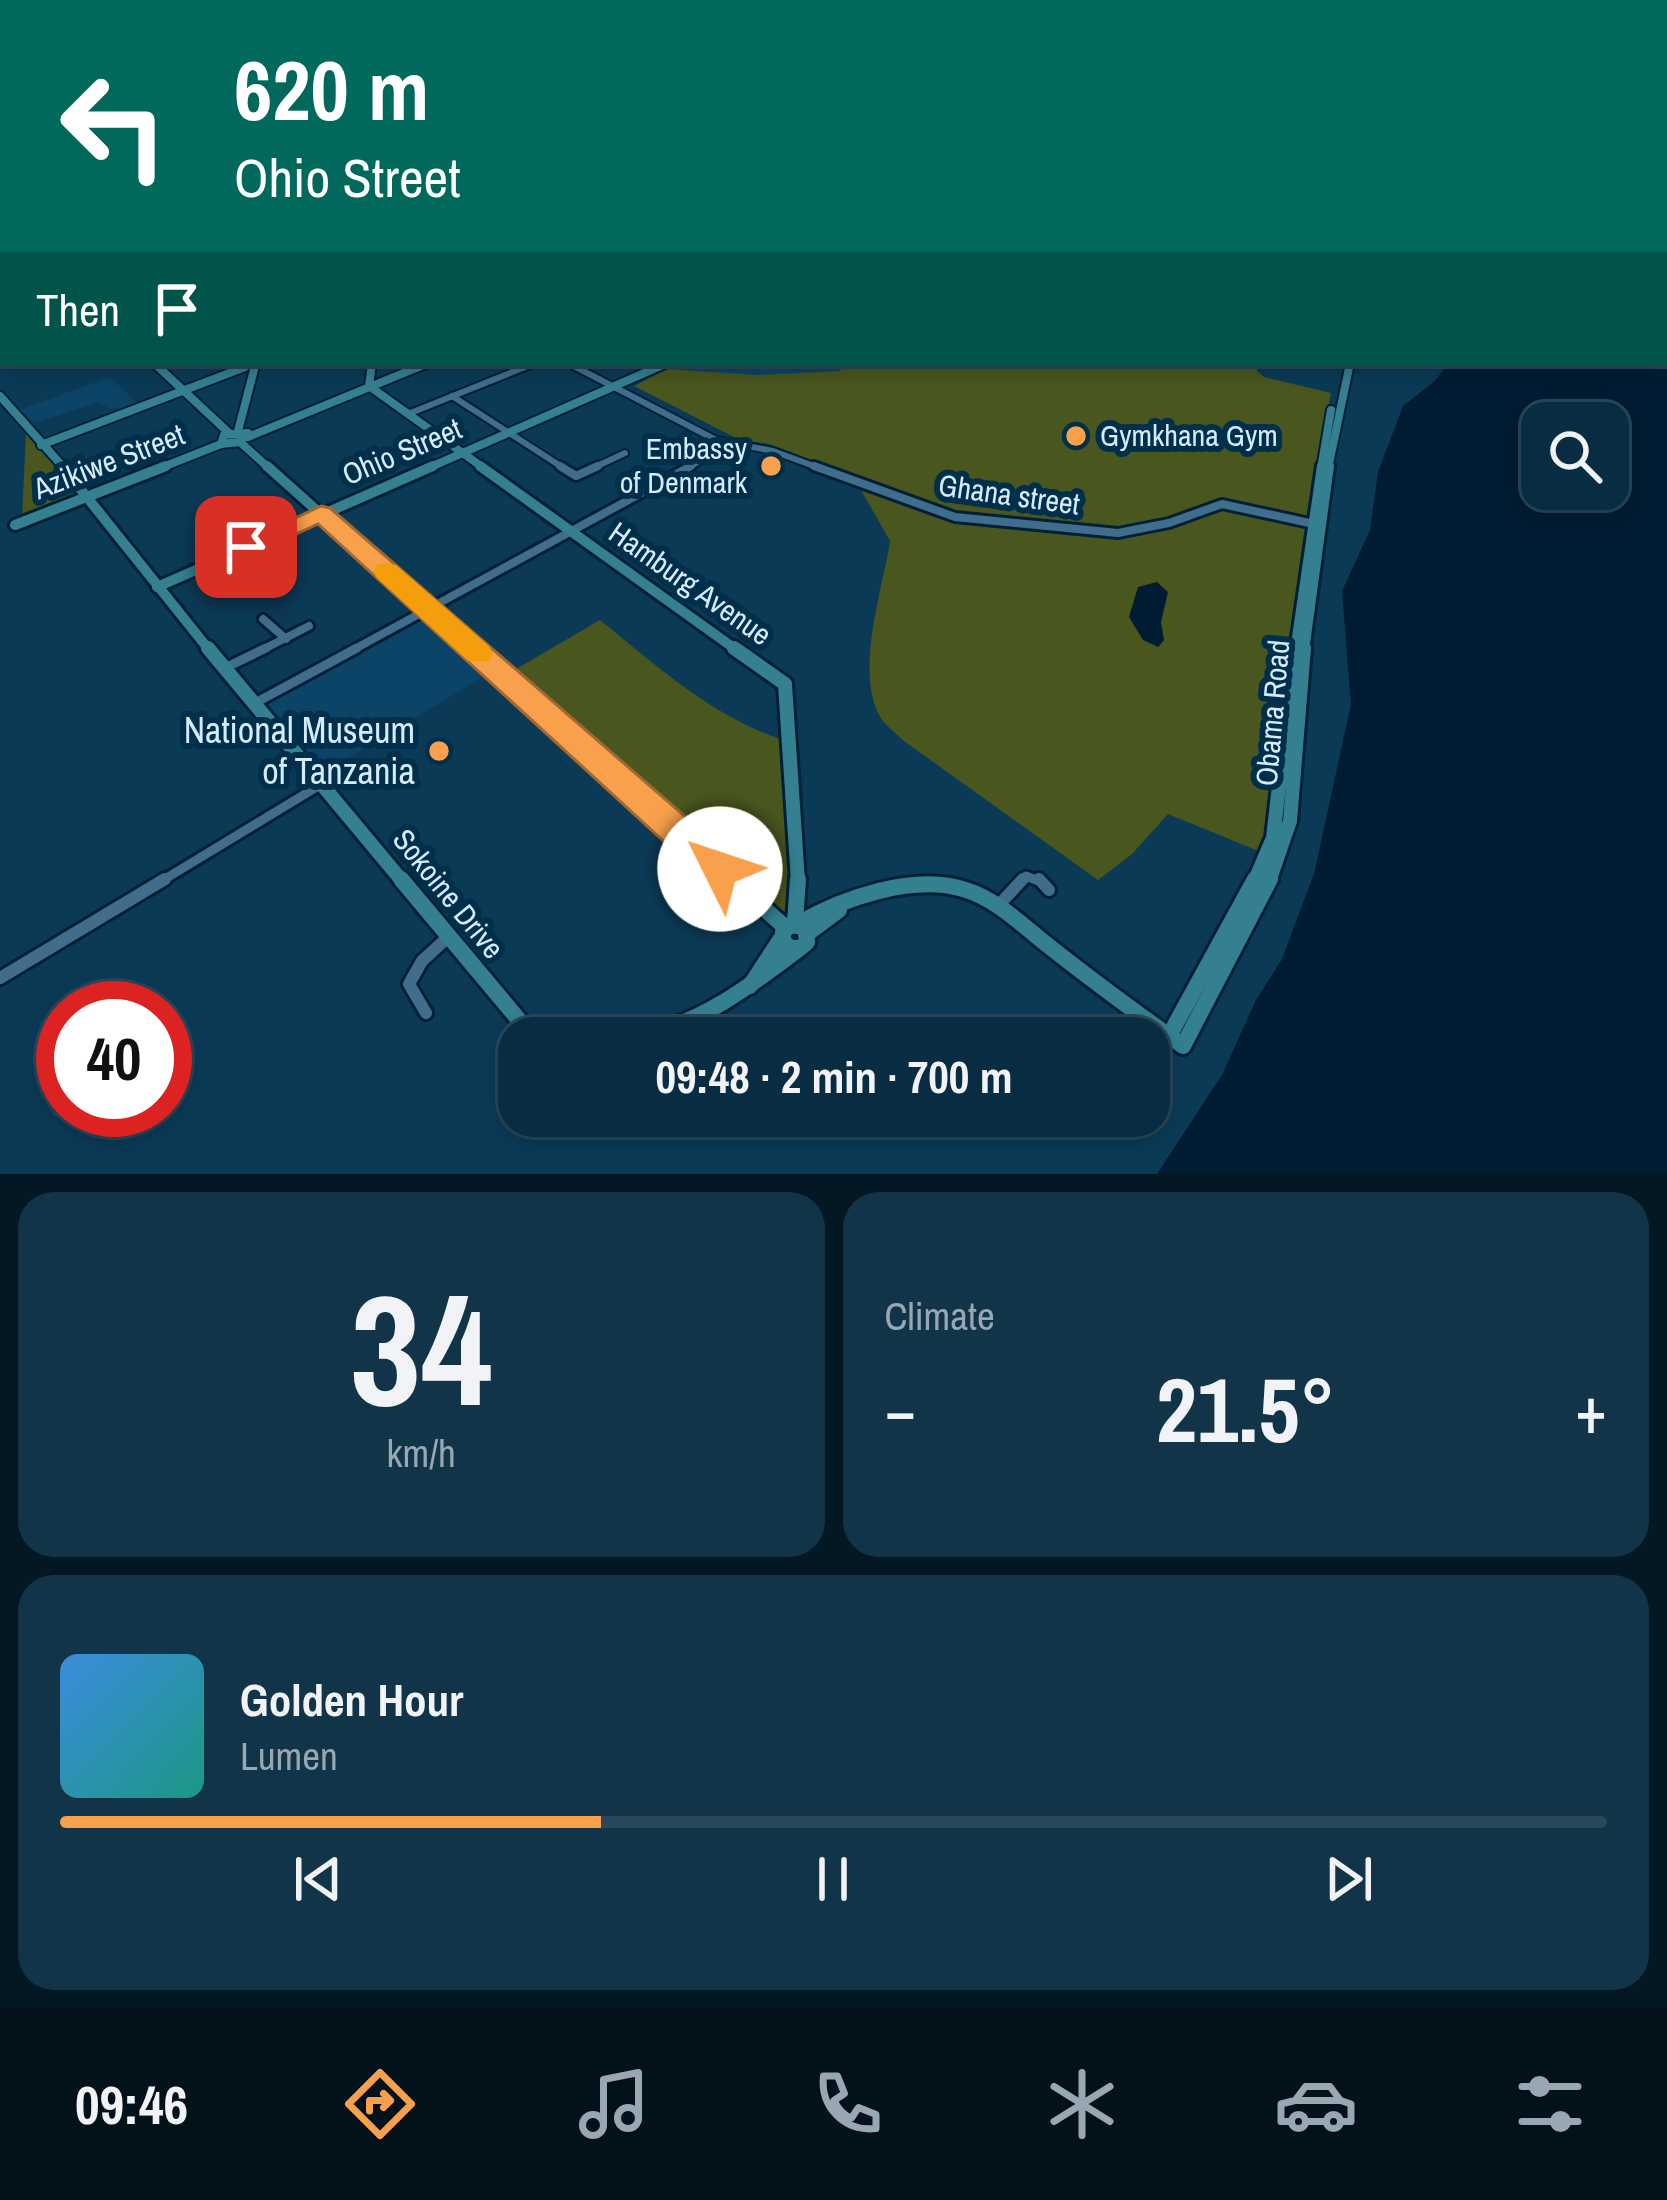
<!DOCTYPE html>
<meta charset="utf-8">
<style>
body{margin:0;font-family:"Archivo Narrow",sans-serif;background:#113448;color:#f1f3f6;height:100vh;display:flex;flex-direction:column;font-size:45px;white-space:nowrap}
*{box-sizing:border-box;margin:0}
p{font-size:39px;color:#98a7b1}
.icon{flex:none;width:66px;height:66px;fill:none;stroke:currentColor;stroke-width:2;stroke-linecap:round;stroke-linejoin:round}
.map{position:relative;height:1174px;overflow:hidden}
.panel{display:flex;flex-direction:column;gap:18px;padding:18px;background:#041824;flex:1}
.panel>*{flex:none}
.banner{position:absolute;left:0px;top:0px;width:1668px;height:366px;box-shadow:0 6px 18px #0003,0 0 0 3px #29485a;background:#00695c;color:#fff;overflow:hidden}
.controls{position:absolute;left:1521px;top:402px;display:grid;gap:24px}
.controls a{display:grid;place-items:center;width:108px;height:108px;border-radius:24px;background:#082c41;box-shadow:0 6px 18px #0003,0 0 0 3px #29485a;font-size:60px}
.speed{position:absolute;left:36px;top:981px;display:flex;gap:24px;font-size:60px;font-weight:700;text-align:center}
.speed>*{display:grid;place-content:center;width:156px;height:156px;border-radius:50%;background:#082c41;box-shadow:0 6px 18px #0003,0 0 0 3px #29485a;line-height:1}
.speed .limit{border:18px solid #d22;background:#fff;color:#111}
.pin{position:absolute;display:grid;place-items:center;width:102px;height:102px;color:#fff;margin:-51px;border-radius:24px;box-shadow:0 6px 18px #0006}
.me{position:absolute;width:132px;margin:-66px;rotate:311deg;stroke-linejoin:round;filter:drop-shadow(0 0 9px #0008)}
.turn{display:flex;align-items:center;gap:42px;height:252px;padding:0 36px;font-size:54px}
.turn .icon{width:156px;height:156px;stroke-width:2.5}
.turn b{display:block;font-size:84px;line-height:102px}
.then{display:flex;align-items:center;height:114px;padding:0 36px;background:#0003;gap:24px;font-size:45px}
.big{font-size:90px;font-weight:800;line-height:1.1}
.panel .widget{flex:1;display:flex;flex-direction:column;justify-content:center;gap:18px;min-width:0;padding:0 42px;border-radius:36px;background:#113448}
.panel .dial{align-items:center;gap:0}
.dial b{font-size:156px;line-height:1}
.song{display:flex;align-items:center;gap:36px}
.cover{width:144px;height:144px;border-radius:18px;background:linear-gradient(135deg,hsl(210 70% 55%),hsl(170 70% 35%))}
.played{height:12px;border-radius:6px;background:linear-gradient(90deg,#f8a04b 35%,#29485a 35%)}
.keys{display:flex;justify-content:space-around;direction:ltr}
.heat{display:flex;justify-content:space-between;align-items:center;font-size:66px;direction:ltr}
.panel .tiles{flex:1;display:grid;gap:18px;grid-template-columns:1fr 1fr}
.widget:last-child{grid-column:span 2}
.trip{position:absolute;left:498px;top:1017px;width:672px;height:120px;border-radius:36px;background:#082c41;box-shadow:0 6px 18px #0003,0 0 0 3px #29485a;font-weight:800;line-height:120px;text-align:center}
.tab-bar{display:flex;height:192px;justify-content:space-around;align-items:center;background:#03121a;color:#98a7b1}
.tab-bar .icon{width:84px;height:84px}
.tab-bar .on{color:#f8a04b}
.tab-bar b{font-size:54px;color:#f1f3f6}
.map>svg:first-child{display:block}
.built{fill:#0b4467}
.green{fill:#49571f}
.water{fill:#001c32;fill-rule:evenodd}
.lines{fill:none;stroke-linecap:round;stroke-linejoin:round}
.street-far3-casing{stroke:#002036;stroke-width:10}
.street-far2-casing{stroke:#002036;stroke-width:14}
.street-far1-casing{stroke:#002036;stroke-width:15}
.street-casing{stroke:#002036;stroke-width:18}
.secondary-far3-casing{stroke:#002036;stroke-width:12}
.secondary-far2-casing{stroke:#002036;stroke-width:16}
.secondary-far1-casing{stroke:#002036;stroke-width:20}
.secondary-casing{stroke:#002036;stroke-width:22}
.street-far3{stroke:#416d8d;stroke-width:6}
.street-far2{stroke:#416d8d;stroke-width:8}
.street-far1{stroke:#416d8d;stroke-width:9}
.street{stroke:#416d8d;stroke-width:12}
.secondary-far3{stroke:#347f90;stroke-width:8}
.secondary-far2{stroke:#347f90;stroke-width:10}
.secondary-far1{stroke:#347f90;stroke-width:14}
.secondary{stroke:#347f90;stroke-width:16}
.route{fill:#f8a04b;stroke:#a16831;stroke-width:3}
.slow{fill:#f59e0b}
.poi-dot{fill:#f8a04b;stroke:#002f4c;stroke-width:4.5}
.labels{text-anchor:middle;stroke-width:12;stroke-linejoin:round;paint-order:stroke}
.poi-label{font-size:30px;fill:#d5ecff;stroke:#002f4c;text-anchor:start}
.street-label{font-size:30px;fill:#d5ecff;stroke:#002f4c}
.near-poi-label{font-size:36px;fill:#d5ecff;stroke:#002f4c;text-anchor:end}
</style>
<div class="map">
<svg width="1667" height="1174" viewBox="0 0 1667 1174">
<rect width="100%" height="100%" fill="#0b3a57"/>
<g class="built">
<polygon points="681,363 848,363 839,371 757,375 667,369"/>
<polygon points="110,377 139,405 109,409 99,402 34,423 19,410"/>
<polygon points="424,614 489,673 320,775 261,702"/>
</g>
<g class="green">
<path d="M848,363h410l-1,8 7,6 67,16 -25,126 3,16 -17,230 -31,87 -93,-38 -36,40 -34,26 -194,-139c-9,-9 -21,-17 -26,-28 -22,-46 5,-125 12,-172l-37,-65 -84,-32 -31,-5 -104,-53 33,-17 90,6 82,-4z"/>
<polygon points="26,433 83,494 22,517"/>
<path d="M600,620c59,48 115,99 189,122l7,192 -133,-125 -159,-133z"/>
</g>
<g class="water">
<path d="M1667,278v896h-510l65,-99 34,-75 26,-41 32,-85 37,-170 -9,-113 28,-61 8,-58 25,-66 32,-25 13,-18h217zM1608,423v66h-66v-66z"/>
<polygon points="1157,582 1168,592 1161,622 1164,640 1158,647 1143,640 1129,617 1138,587"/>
</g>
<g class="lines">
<defs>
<g id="street-far3">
<polyline points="568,363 716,440 773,451 822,469"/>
<polyline points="452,396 565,469"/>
<polyline points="408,414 535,363"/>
<polyline points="591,469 625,453"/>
<polyline points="685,469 731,444"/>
</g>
<g id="street-far2">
<polyline points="560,466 576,476 598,466"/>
<polyline points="814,466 955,517 1118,533 1169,523 1222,504 1314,524"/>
<polyline points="263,619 286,639"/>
<polyline points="260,651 309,626"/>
<polyline points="351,651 691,466"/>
</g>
<g id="street-far1">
<polyline points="227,667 266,648"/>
<polyline points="255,703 357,648"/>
<polyline points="160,882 320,785"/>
<polyline points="1021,882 1026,876 1041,882"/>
</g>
<g id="street">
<polyline points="1039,879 1049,890"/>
<polyline points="997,907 1023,879"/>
<polyline points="0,978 165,879"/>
<polyline points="426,1013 409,984 422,961 447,938"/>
</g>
<g id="secondary-far3">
<polyline points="154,363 229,433"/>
<polyline points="372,363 369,386 485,469"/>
<polyline points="0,396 65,469"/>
<polyline points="238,431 255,366"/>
<polygon points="248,433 240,442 221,444 224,435"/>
<polyline points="248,437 428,363"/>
<polyline points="240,442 270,469"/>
<polyline points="41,445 245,367"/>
<polyline points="158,469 221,444"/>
<polyline points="426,469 667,363"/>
<polyline points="1321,469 1331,410"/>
<polyline points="1328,469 1350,363"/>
</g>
<g id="secondary-far2">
<polyline points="62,466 210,651"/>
<polyline points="267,466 474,651"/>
<polyline points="480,466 738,651"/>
<polyline points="15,525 166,466"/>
<polyline points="157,587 433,466"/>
<polyline points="1295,651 1322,466"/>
<polyline points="1304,651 1329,466"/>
</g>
<g id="secondary-far1">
<polyline points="208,648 403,882"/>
<polyline points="471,648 734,882"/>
<polyline points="734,648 785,684 798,882"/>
<polyline points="1254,882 1273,838 1295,648"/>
<polyline points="1269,882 1290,821 1304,648"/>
</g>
<g id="secondary">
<polyline points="401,879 534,1038"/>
<polyline points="731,879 786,928"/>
<polyline points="795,923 798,879"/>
<path d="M798,924c45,-26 116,-51 168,-34 32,10 58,37 84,57 43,34 88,67 133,99l87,-167"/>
<polyline points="808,933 839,910"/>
<polyline points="750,986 782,937"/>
<polyline points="1169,1036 1255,879"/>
<path d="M635,1038c68,-15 115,-52 169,-93l3,-3 -2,-15 -15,-2 -7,7v9l7,7h10"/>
</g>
</defs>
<use href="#street-far3" class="street-far3-casing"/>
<use href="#street-far2" class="street-far2-casing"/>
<use href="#street-far1" class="street-far1-casing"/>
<use href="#street" class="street-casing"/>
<use href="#secondary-far3" class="secondary-far3-casing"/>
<use href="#secondary-far2" class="secondary-far2-casing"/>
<use href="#secondary-far1" class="secondary-far1-casing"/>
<use href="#secondary" class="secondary-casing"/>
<use href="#street-far3" class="street-far3"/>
<use href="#street-far2" class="street-far2"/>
<use href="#street-far1" class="street-far1"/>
<use href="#street" class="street"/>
<use href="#secondary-far3" class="secondary-far3"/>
<use href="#secondary-far2" class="secondary-far2"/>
<use href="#secondary-far1" class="secondary-far1"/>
<use href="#secondary" class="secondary"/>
</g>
<linearGradient id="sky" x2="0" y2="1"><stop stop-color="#062030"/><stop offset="0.43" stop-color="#2e5574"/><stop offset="1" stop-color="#2e5574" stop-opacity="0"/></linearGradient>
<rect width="1667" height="288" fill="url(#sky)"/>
<polygon class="route" points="321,506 330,508 733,858 739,869 733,881 720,886 707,881 318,524 255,553 237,553 233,547"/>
<polygon class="slow" points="387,563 396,565 489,646 493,654 489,661 468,661 377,578 373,572 377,565"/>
<g class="poi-dot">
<circle cx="1076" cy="436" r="12"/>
<circle cx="771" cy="466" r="12"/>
<circle cx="439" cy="751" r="12"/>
</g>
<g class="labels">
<g class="poi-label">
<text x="1100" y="446">Gymkhana Gym</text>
<text x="747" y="459" text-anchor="end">Embassy<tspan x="747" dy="34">of Denmark</tspan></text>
</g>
<g class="street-label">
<text transform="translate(402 452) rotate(-23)" y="10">Ohio Street</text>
<text transform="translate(109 462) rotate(-21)" y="10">Azikiwe Street</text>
<text transform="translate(1009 495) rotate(8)" y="10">Ghana street</text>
<text transform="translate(690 584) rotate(35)" y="10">Hamburg Avenue</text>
<text transform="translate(1273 713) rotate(-85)" y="10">Obama Road</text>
<text transform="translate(448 894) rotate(51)" y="10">Sokoine Drive</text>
</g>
<g class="near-poi-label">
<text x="415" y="743">National Museum<tspan x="415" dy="41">of Tanzania</tspan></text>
</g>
</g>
</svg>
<div class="controls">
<a><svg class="icon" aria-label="search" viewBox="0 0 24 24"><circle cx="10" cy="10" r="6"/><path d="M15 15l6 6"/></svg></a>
</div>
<div class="speed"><div class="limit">40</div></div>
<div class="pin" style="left:246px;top:547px;background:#d93025"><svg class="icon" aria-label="arrive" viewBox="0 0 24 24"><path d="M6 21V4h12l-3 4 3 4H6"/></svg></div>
<svg class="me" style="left:720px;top:869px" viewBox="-20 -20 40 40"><circle r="19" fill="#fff"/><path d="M0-13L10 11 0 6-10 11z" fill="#f8a04b"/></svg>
<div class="trip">09:48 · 2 min · 700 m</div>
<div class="banner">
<div class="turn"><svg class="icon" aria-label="left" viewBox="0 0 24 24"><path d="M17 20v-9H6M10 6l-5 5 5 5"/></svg><div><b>620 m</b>Ohio Street</div></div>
<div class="then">Then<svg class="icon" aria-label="arrive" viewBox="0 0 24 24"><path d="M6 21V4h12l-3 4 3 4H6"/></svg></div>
</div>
</div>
<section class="panel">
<div class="tiles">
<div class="widget dial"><b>34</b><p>km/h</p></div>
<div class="widget"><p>Climate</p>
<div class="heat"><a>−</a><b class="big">21.5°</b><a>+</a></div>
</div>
<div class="widget">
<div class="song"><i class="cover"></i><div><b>Golden Hour</b><p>Lumen</p></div></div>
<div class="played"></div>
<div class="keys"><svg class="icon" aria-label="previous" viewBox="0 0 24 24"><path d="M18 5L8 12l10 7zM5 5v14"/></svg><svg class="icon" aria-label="pause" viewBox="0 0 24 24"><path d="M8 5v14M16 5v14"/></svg><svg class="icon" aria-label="next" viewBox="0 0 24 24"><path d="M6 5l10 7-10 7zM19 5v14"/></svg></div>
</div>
</div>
</section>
<nav class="tab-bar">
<b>09:46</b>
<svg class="icon on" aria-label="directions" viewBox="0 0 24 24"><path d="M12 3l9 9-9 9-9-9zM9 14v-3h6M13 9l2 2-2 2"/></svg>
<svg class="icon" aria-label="music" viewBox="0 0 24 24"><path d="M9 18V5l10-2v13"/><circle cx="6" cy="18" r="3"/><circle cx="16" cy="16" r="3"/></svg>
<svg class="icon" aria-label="phone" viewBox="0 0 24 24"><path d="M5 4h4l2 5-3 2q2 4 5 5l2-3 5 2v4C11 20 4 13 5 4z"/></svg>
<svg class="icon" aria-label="climate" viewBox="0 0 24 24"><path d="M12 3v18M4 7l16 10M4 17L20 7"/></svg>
<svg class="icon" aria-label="car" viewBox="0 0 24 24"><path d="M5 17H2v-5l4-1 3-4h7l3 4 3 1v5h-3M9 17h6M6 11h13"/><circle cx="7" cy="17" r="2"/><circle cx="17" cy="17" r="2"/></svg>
<svg class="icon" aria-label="filters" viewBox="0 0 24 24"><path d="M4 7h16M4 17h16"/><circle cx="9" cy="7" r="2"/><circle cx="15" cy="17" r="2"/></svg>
</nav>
